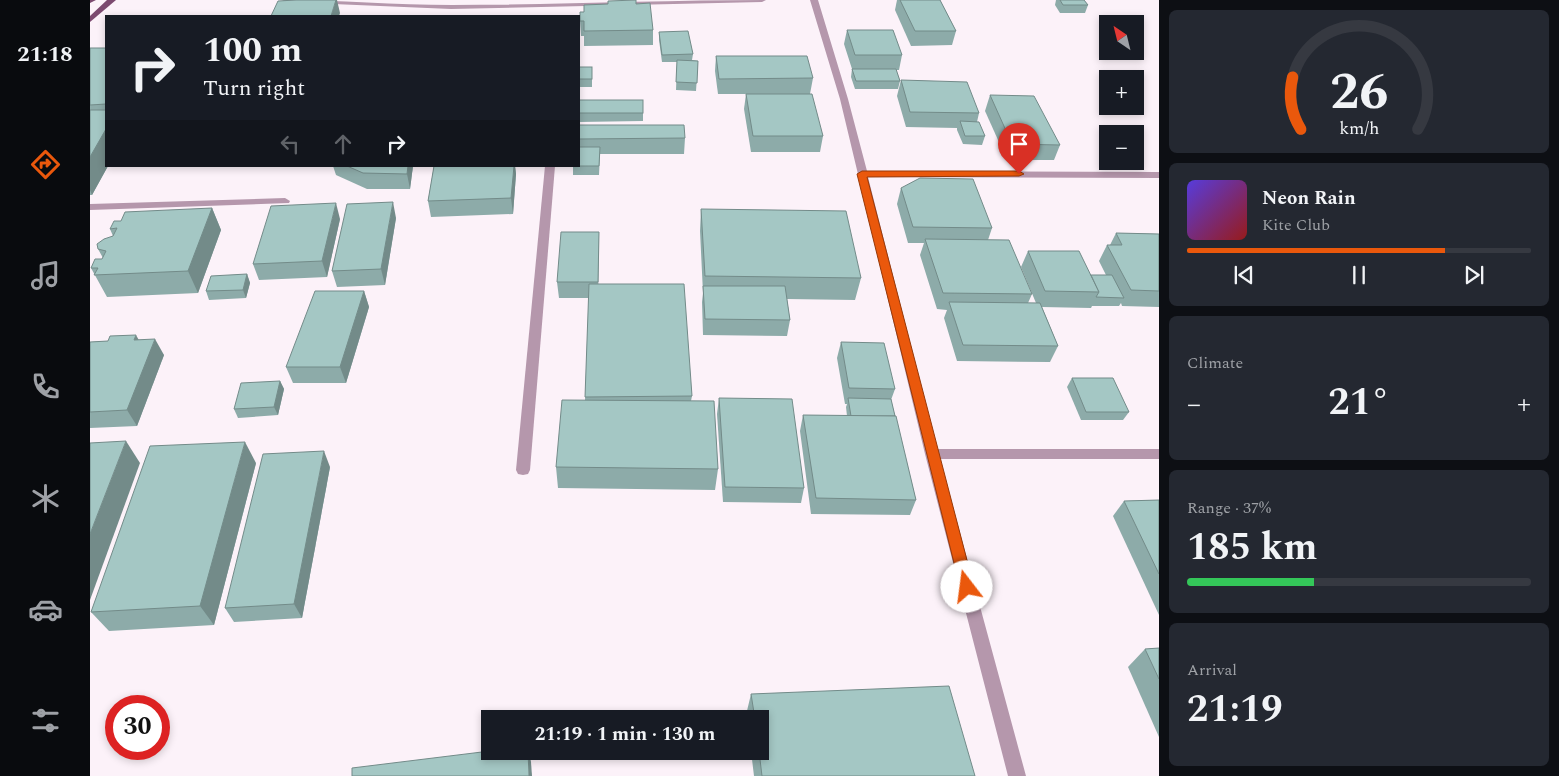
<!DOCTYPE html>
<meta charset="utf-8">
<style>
body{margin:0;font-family:Spectral,serif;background:#242831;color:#f1f3f6;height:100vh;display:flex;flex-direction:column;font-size:19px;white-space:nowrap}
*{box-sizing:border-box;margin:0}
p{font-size:16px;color:#9ea1a6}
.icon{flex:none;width:28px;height:28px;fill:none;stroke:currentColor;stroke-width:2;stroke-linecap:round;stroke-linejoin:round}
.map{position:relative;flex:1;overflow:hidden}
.details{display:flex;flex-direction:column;gap:10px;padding:10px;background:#0d0f14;width:400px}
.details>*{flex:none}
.guide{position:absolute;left:15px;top:15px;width:475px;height:152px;border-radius:0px;box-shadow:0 2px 8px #0003;background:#171b24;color:#f1f3f6;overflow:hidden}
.needle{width:32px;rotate:325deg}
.fabs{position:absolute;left:1009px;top:15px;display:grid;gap:10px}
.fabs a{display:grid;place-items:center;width:45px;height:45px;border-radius:0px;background:#171b24;box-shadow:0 2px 8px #0003;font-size:25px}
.speed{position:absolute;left:15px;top:695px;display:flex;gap:10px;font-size:25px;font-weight:700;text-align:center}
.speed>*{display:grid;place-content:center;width:65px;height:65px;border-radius:50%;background:#171b24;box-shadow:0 2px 8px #0003;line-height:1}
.speed .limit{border:8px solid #d22;background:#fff;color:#111}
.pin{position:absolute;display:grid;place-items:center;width:42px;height:42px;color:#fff;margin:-51px -21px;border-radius:50% 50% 50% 0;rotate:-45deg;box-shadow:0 0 5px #0007}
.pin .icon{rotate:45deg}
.me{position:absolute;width:55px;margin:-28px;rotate:345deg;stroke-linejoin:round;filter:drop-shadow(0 0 4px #0008)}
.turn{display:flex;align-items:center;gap:18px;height:105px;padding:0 15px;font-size:22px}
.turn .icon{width:65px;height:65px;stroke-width:2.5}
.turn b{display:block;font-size:35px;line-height:42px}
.lanes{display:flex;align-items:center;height:48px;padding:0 15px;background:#0003;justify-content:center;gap:25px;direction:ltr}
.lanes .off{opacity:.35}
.big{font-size:38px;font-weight:700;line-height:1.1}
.details .card{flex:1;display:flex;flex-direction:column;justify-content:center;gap:8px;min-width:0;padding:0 18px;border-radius:8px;background:#242831}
.details .dial{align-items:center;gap:0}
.dial svg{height:130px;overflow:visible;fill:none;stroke:#363941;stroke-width:7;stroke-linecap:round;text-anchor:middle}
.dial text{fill:#f1f3f6;stroke:none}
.song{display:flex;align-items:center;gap:15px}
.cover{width:60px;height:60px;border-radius:8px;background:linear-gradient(135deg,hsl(250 70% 55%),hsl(0 70% 35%))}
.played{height:5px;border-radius:2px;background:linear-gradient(90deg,#ea580c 75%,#363941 75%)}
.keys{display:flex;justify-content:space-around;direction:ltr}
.heat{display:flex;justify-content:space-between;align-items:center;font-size:28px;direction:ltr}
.charge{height:8px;border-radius:4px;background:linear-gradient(90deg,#34c759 37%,#363941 0)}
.trip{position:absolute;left:391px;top:710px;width:288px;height:50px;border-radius:0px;background:#171b24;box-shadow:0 2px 8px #0003;font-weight:700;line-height:50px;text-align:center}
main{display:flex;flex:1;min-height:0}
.dock{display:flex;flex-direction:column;width:90px;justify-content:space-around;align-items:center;background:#090b0e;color:#9ea1a6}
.dock .icon{width:35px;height:35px}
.dock .active{color:#ea580c}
.dock b{font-size:22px;color:#f1f3f6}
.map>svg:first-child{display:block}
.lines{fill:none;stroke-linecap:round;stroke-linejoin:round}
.minor{fill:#b597ac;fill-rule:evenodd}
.major{fill:#7c496f;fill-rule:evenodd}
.wall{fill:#8daba9}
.shaded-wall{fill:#738b89}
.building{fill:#a4c7c4;stroke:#738b89}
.route{fill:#ea580c;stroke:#983908}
</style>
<main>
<nav class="dock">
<b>21:18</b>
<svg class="icon active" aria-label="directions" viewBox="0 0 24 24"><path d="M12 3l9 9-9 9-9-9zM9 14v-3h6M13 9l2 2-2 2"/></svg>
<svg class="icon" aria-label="music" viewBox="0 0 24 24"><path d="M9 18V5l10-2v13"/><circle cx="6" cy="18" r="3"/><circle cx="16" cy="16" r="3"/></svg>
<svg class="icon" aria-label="phone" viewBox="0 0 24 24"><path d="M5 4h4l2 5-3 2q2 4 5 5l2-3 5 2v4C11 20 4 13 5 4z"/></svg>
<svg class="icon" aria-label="climate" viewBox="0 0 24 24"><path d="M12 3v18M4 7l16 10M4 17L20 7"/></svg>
<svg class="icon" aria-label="car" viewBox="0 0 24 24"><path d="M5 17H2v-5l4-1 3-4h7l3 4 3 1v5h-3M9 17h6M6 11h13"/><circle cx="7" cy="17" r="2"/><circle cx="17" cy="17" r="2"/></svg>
<svg class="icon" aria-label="filters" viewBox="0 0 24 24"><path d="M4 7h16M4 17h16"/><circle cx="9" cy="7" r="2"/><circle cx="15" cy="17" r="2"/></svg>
</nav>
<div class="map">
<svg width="1069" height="776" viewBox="0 0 1069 776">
<rect width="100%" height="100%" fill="#fcf2f9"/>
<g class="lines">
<g class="minor">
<path d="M192,0c57,0 113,5 170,5 105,0 209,-5 314,-5l-4,2 -311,7 -165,-7z"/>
<polygon points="720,0 728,0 758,99 777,171 1069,172 1069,178 778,177 847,449 1069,449 1069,459 850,459 936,776 918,776 835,454 750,99"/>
<polygon points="455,166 465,166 440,470 438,474 433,475 428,474 426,470"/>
<polygon points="195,198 200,201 199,203 0,210 0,204"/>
</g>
<g class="major">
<polygon points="0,0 6,0 0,3"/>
<polygon points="17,0 26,0 0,22 0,16"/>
</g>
</g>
<g class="wall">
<polygon points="807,0 850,0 866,31 862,45 821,46 805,10"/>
<polygon points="966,0 994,0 998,5 995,13 970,13 965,5"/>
<polygon points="546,4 563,30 563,45 494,46 494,36 491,36 490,21 494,12"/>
<polygon points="757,30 812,55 809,70 806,70 810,81 808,89 765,89 761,77 762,69 754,44"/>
<polygon points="569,32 603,54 602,60 608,61 606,91 586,90 587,62 572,62 569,40"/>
<polygon points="0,48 16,48 16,166 18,166 2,195 0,195"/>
<polygon points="626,56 723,78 720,94 628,94 625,71"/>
<rect x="489" y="67" width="13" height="20"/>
<polygon points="811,80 889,113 887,122 895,136 892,145 873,144 867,130 867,128 816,127 807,96"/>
<polygon points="656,94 733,136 730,152 661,152 654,109"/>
<polygon points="900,95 970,145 964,160 917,160 895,111"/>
<polygon points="489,100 553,100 553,121 489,122"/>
<polygon points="489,125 595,138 594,154 510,154 509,175 483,175 483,166 489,166"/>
<polygon points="243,166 323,166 320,189 277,189 246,175"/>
<polygon points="344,166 427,166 425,166 426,174 423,214 341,217 338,201"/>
<polygon points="811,188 902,228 898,240 942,294 938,303 946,303 931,267 938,251 1001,275 1016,275 1009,261 1017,245 1020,245 1026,233 1069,234 1069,307 1032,306 1031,303 1029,306 1002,306 1001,308 952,307 968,346 960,362 867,361 854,318 857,310 847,309 830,255 834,243 818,243 807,204"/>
<polygon points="122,208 131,230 108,293 17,297 1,268 12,259 13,258 8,249 23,236 20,229 31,221"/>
<polygon points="611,209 771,278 765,300 697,299 700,320 697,336 613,335 612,302 613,293 610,231"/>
<polygon points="306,218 295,285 247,287 242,271"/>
<polygon points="250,219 237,277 169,280 163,264"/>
<polygon points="509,232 508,284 602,396 601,401 628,469 625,490 468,488 466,467 495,400 499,298 469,298 467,282"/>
<polygon points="157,274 160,283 156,298 119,300 116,291"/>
<polygon points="274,291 279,307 256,383 203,383 196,367"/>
<polygon points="49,340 74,355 47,426 0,428 0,342"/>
<polygon points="751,342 805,389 801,400 826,500 820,515 721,514 710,431 713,415 757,416 756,407 757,404 755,404 747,358"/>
<polygon points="982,378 1039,412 1033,420 991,420 977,387"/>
<polygon points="190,381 194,389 188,415 148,418 144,409"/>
<polygon points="629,398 714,488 711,503 633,502 627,414"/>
<polygon points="166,463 124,625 19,631 1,612"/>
<polygon points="240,467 212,618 144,622 135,608"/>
<polygon points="1069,500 1069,615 1023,516 1034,501"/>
<polygon points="1069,648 1069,737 1038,667 1055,649"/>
<polygon points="661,694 885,776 664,776 661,751 670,751 670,719 657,719 656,715"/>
</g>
<g class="shaded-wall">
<polygon points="246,0 247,0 250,13 249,16 241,16"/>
<polygon points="16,129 16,166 18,166 2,195 0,190 0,157"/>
<polygon points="318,166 323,166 320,189 317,174"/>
<polygon points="424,166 425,166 426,174 423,214 421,198"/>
<polygon points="303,202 306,218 295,285 291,269"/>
<polygon points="246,203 250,219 237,277 232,261"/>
<polygon points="122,208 131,230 108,293 98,271"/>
<polygon points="509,232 509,248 508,298 508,282"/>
<polygon points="157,274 160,283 156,298 153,290"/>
<polygon points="274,291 279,307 256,383 250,367"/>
<polygon points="46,335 55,351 44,340"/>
<polygon points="65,339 74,355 47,426 37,410"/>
<polygon points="190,381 194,389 188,415 184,407"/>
<polygon points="36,441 50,463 0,600 0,534"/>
<polygon points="155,442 166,463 124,625 110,606"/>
<polygon points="234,451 240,467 212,618 204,604"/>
<polygon points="438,751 439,751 441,762 442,776 439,776"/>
</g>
<g class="building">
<polygon points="206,0 246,0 241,16 181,16 188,1"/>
<polygon points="546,0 546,4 560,3 563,30 494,31 494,21 490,21 490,12 494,12 494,5 518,4 518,1"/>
<polygon points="810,0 850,0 866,31 825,31"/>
<polygon points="970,0 994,0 998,5 973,5"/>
<polygon points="757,30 803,30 812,55 765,55"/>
<polygon points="598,31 603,54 572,55 569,32"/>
<polygon points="0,48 16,48 16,104 0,105"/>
<polygon points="626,56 717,56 723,78 629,79"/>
<polygon points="587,60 608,61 607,83 586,82"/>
<rect x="489" y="67" width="13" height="12"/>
<polygon points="762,69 806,69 810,81 766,81"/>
<polygon points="811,80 877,82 889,113 820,112"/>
<polygon points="656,94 722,94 733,136 663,136"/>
<polygon points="900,95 944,96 970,145 922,144"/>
<rect x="489" y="100" width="64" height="13"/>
<polygon points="0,110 16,110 16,129 0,157"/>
<polygon points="870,121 889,122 895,136 875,136"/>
<polygon points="489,125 594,125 595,138 489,139"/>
<polygon points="489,147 510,147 509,166 483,166 489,166"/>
<polygon points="257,166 318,166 317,174 273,173"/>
<polygon points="344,166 424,166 421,198 338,201"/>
<polygon points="830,178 883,179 902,228 823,227 811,188"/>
<polygon points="303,202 291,269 242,271 257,204"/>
<polygon points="246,203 232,261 163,264 181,206"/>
<polygon points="122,208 98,271 4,275 8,268 1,268 5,259 12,259 16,251 8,249 7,244 14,239 23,236 27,228 20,229 24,221 31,221 35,212"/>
<polygon points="611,209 756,211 771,278 615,276"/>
<polygon points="471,232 509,232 508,282 467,282"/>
<polygon points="1026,233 1069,234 1069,291 1041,290 1017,245 1032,245"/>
<polygon points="835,239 919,240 942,294 853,293"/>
<polygon points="938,251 989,251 1009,292 955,291"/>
<polygon points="157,274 153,290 116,291 121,276"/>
<polygon points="1001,275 1022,275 1034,298 1006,297 1009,292"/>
<polygon points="499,284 594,284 602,396 495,397"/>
<polygon points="613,286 695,286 700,320 615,319"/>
<polygon points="225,291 274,291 250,367 196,367"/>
<polygon points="859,302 950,303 968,346 873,345"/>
<polygon points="46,335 44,340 65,339 37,410 0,412 0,342 18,341 20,336"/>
<polygon points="751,342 794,343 805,389 759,388"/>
<polygon points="982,378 1023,378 1039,412 996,412"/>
<polygon points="190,381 184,407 144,409 151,383"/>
<polygon points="629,398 702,399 714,488 635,487"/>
<polygon points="758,398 801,399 805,416 761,416"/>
<polygon points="472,400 624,401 628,469 466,467"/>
<polygon points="713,415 806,416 826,500 726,498"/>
<polygon points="36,441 0,534 0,443"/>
<polygon points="155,442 110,606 1,612 60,446"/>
<polygon points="234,451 204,604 135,608 173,454"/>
<polygon points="1069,500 1069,574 1034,501"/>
<polygon points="1069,648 1069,679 1055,649"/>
<polygon points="859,686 885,776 672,776 669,751 670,751 670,719 665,719 661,694"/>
<polygon points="400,751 438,751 439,776 262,776 262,768"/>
</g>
<polygon class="route" points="772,171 929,171 934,174 929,176 777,177 884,587 882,591 877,593 872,591 870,587 767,174"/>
</svg>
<div class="fabs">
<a><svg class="needle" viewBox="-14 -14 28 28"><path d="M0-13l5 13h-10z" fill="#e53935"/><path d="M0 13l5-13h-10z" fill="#9ea1a6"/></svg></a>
<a>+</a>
<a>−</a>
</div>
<div class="speed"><div class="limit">30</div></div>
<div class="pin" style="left:929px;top:174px;background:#d93025"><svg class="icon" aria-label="arrive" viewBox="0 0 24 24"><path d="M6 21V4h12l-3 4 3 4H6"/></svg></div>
<svg class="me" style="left:877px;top:587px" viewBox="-20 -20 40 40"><circle r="19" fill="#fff"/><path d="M0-13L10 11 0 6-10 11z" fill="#ea580c"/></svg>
<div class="trip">21:19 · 1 min · 130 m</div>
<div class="guide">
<div class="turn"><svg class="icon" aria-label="right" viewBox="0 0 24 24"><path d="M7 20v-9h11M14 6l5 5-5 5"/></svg><div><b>100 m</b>Turn right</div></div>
<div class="lanes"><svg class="icon off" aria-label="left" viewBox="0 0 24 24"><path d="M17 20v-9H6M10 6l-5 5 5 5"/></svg><svg class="icon off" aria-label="ahead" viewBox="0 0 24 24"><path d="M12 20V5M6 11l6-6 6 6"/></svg><svg class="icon" aria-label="right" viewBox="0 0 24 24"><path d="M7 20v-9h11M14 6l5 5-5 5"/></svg></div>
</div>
</div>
<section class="details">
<div class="card dial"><svg viewBox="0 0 100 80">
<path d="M14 69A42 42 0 1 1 86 69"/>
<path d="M14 69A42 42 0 0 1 9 37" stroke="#ea580c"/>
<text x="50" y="56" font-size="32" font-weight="700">26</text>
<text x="50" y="72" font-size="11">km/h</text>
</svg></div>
<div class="card">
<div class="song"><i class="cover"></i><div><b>Neon Rain</b><p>Kite Club</p></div></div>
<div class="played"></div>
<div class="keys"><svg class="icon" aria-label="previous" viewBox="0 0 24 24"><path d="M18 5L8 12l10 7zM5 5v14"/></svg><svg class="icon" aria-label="pause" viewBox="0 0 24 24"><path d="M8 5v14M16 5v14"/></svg><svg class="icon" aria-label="next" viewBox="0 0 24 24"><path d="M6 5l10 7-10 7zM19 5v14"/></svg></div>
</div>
<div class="card"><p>Climate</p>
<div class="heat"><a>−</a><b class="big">21°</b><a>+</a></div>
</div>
<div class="card"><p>Range · 37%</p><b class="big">185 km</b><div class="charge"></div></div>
<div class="card"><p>Arrival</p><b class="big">21:19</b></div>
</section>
</main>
